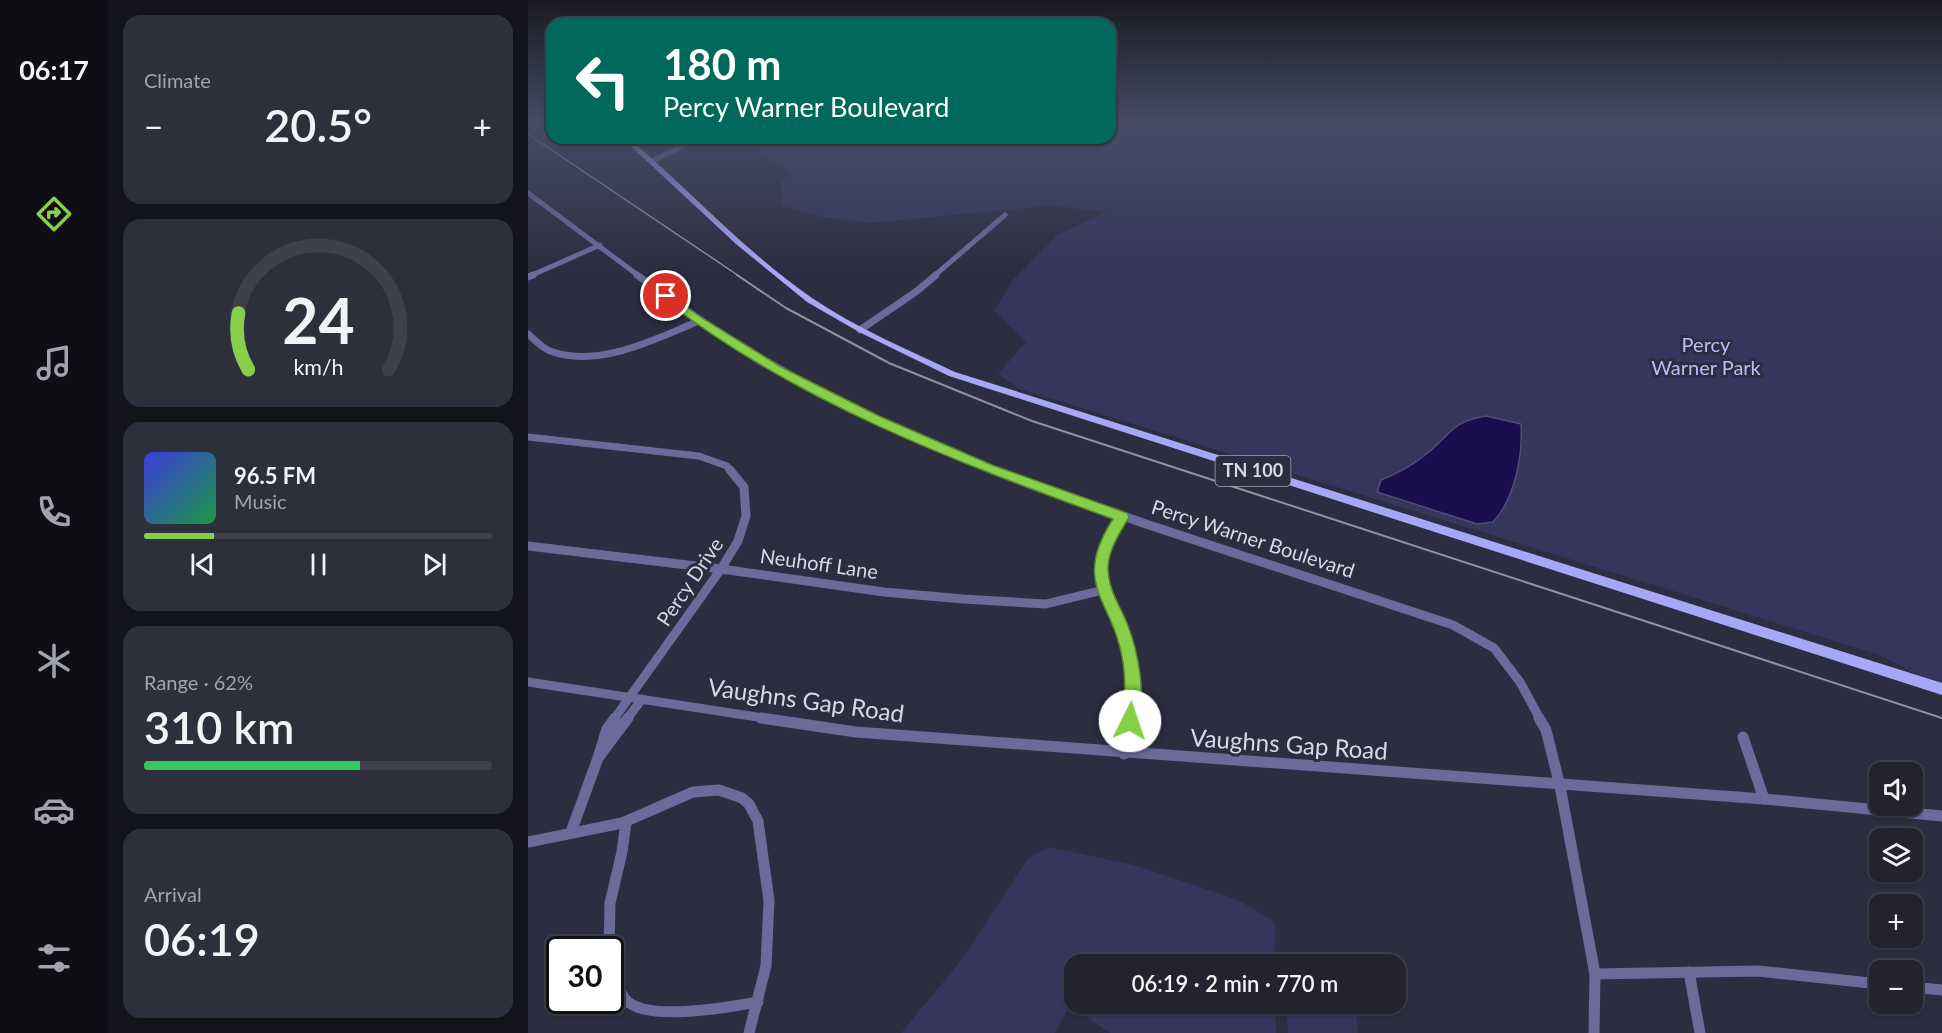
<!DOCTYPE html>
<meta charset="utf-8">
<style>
body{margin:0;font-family:Lato,sans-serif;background:#2e2f3d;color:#f1f3f6;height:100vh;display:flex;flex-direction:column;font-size:22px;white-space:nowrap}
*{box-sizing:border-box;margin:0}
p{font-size:20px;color:#a2a4ab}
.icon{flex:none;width:33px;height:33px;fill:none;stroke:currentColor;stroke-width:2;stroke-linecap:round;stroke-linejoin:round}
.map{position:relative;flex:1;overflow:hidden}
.details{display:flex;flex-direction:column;gap:15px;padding:15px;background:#13131b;width:420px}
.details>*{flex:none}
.banner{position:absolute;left:18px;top:18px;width:570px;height:126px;border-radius:18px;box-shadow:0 2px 4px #0004,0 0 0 2px #3f3f4d;background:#00695c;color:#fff;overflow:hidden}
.fabs{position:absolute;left:1341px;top:762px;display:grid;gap:12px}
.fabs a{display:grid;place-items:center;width:54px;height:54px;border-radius:12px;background:#222231;box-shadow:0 2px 4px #0004,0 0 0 2px #3f3f4d;font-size:30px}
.speed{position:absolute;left:18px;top:936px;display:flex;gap:12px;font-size:30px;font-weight:700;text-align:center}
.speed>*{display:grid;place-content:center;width:78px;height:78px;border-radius:50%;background:#222231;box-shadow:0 2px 4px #0004,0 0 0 2px #3f3f4d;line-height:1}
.speed .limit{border:3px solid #111;border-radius:9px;background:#fff;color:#111}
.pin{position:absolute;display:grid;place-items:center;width:51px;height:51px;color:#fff;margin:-26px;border:3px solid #fff;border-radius:50%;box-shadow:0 2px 6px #0007}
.me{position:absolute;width:66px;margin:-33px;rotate:4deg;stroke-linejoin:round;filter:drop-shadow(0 0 4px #0008)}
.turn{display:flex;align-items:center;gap:21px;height:126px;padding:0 18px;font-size:27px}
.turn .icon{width:78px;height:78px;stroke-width:2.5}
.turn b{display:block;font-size:42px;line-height:51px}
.big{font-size:45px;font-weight:600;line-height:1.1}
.details .tile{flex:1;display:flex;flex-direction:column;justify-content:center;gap:9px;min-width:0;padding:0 21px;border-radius:18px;background:#2e2f3d}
.details .dial{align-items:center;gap:0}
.dial svg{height:156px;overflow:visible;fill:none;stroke:#3f3f4d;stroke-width:7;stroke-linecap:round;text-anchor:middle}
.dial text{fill:#f1f3f6;stroke:none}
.song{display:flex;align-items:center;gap:18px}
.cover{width:72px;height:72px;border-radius:9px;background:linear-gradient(135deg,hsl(240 70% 55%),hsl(140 70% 35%))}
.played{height:6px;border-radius:3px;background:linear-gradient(90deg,#88cf49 20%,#3f3f4d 20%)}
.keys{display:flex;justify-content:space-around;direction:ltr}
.heat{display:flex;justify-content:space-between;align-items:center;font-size:33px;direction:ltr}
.charge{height:9px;border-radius:4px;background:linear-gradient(90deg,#34c759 62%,#3f3f4d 0)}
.trip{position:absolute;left:536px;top:954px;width:342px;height:60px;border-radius:18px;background:#222231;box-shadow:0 2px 4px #0004,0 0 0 2px #3f3f4d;font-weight:600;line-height:60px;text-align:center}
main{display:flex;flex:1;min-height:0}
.tab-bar{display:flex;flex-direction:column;width:108px;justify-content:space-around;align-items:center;background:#0e0e14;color:#a2a4ab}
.tab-bar .icon{width:42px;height:42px}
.tab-bar .current{color:#88cf49}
.tab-bar b{font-size:27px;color:#f1f3f6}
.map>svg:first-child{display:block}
.green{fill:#36355c}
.water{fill:#1a0e4c;stroke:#534b7a;stroke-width:1.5}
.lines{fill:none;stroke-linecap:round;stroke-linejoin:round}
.minor-far3{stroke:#6a6b9b;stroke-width:5}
.minor-far2{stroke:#6a6b9b;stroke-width:7}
.minor-far1{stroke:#6a6b9b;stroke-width:9}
.minor{stroke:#6a6b9b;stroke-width:11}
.major{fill:#a6a7f6;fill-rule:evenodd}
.rail-far1{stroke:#9091a1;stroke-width:1.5}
.rail{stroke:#9091a1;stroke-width:2}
.route{fill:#88cf49;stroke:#58872f;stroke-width:1.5}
.labels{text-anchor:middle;stroke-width:6;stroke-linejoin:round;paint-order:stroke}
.shield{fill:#2d2d41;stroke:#a5a5b4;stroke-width:1.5}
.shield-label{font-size:18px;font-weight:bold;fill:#d8d9e6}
.park-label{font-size:20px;fill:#babcf6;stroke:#2d2d41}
.street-label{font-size:20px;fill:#d8d9e6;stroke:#2d2d41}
.near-street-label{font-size:24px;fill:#d8d9e6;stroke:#2d2d41}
</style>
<main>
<nav class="tab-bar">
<b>06:17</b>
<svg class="icon current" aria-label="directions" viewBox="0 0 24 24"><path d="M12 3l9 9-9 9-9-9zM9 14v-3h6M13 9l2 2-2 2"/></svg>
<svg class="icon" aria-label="music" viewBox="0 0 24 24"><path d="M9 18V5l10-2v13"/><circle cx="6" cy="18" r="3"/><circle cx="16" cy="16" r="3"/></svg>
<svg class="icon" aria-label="phone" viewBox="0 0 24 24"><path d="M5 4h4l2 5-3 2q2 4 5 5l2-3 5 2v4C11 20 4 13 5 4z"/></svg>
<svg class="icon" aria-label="climate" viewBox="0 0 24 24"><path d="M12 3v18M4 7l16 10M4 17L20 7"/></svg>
<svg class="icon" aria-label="car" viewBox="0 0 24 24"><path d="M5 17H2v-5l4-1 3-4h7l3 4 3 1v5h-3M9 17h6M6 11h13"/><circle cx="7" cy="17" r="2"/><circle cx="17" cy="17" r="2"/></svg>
<svg class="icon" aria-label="filters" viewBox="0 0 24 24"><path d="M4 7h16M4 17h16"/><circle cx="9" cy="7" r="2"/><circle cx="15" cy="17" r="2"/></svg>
</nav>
<section class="details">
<div class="tile"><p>Climate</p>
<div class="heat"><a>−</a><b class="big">20.5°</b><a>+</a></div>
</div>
<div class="tile dial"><svg viewBox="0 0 100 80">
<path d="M14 69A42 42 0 1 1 86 69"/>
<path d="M14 69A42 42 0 0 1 9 40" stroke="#88cf49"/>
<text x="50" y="56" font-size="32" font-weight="700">24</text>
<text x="50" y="72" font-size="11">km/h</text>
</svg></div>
<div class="tile">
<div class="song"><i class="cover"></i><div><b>96.5 FM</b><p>Music</p></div></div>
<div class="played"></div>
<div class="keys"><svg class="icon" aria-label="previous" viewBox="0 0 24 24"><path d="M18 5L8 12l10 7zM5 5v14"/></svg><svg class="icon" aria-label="pause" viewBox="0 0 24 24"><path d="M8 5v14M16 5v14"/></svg><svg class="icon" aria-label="next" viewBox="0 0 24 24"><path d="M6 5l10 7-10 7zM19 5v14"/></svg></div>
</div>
<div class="tile"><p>Range · 62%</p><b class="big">310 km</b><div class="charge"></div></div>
<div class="tile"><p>Arrival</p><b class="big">06:19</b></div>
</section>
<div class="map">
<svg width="1414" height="1033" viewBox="0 0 1414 1033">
<rect width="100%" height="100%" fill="#2d2d41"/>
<g class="green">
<polygon points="582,122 1414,122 1414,688 1352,655 492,389 470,374 498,342 466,311 484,281 528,236 580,211 520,206 342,223 294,217 255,206 252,182 263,175 215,138 582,138"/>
<polygon points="520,847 606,865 710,900 747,922 747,964 546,964 546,1004 747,1004 748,1033 582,1033 541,1005 527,1033 373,1033 436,957 500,858"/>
<polygon points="758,1004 827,1004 830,1033 760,1033"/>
</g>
<path class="water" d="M958,416l35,8c2,31 -6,75 -28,98l-16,2 -100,-32 4,-12c15,-6 31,-14 44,-25 25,-19 26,-34 61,-39z"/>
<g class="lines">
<g class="minor-far3">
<polyline points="124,161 171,138"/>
<polyline points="0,193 111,276"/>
<polyline points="2,276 72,245"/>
<polyline points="406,276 477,215"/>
</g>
<g class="minor-far2">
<path d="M109,275c111,83 231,147 360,196"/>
<polyline points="0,277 5,275"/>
<polyline points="332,330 389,291 408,275"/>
<path d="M0,334c7,6 14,14 22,17 49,18 105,-12 149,-30"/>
<polyline points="0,437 171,456 199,466 203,471"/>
</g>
<g class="minor-far1">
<polyline points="465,470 615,523 925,625 966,648 992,682 1012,719"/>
<path d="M594,517c-38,53 -12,76 5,129 7,24 6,48 3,73"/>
<polyline points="0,546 193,569 356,592 435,599 518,604 575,590"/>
<polyline points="0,682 243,719"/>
<polyline points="86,719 193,569 210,541 218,516 216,487 202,470"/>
<polyline points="99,719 114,699"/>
</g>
<g class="minor">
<polyline points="87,718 79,729 70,758 100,718"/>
<polyline points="233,718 328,732 1236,799 1414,816"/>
<polyline points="1011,718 1018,730 1032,786 1067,974 1066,1033"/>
<polyline points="1215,737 1236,799"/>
<polyline points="596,754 602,718"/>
<polyline points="43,832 70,758"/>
<polyline points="0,842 94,823 165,792 191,790 214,798 221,804 230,821 241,901 238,966 221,1033"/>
<polyline points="81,950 82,903 94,852 98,822"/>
<path d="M82,964c4,10 8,26 15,35 20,24 105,8 133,3"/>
<polyline points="1161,972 1172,1033"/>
<polyline points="1067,974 1230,971 1352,984"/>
<polyline points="1384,987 1414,990"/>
</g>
<path class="major" d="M94,138h7c61,53 117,114 183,160 44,30 95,51 143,74l987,311v12l-993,-319 -90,-44 -52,-30 -71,-58z"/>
<polyline class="rail-far1" points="0,134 211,276"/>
<polyline class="rail" points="209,275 258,308 361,363 504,421 1414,718"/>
</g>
<linearGradient id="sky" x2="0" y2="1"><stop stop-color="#191924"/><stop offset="0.46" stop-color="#464c65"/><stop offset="1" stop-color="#464c65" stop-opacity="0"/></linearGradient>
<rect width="1414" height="267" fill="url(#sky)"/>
<path class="route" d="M138,292l36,26 79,49 98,49 113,49 135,48 2,4c-9,16 -20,31 -21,50 0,22 11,37 19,56 11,28 21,76 9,104l-6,2 -6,-2c-4,-8 0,-14 0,-23 1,-13 1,-29 -1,-42 -9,-62 -53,-76 -10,-143 -157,-57 -318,-117 -451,-221l-1,-2z"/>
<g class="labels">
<rect class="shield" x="687.5" y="456" width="75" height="30" rx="4.5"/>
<g class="shield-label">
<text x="725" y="477">TN 100</text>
</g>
<g class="park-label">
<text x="1178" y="352">Percy<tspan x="1178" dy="23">Warner Park</tspan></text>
</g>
<g class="street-label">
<text transform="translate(725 539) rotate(18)" y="7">Percy Warner Boulevard</text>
<text transform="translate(291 564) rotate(8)" y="7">Neuhoff Lane</text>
<text transform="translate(162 582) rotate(-56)" y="7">Percy Drive</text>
</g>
<g class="near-street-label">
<text transform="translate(278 701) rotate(8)" y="8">Vaughns Gap Road</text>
<text transform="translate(761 745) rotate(4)" y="8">Vaughns Gap Road</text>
</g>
</g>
</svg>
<div class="fabs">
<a><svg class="icon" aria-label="sound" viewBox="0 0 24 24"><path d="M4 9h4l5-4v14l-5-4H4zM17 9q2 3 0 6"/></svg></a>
<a><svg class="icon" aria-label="layers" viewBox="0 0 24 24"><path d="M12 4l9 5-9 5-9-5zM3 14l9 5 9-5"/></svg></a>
<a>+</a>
<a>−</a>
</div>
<div class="speed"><div class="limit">30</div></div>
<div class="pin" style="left:138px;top:296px;background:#d93025"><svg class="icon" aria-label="arrive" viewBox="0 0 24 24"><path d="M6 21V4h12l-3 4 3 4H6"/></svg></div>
<svg class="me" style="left:602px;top:721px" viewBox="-20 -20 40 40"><circle r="19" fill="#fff"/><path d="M0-13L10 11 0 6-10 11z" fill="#88cf49"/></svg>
<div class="trip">06:19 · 2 min · 770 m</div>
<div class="banner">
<div class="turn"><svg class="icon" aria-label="left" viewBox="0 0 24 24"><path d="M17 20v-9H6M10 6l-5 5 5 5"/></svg><div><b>180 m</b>Percy Warner Boulevard</div></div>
</div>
</div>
</main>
